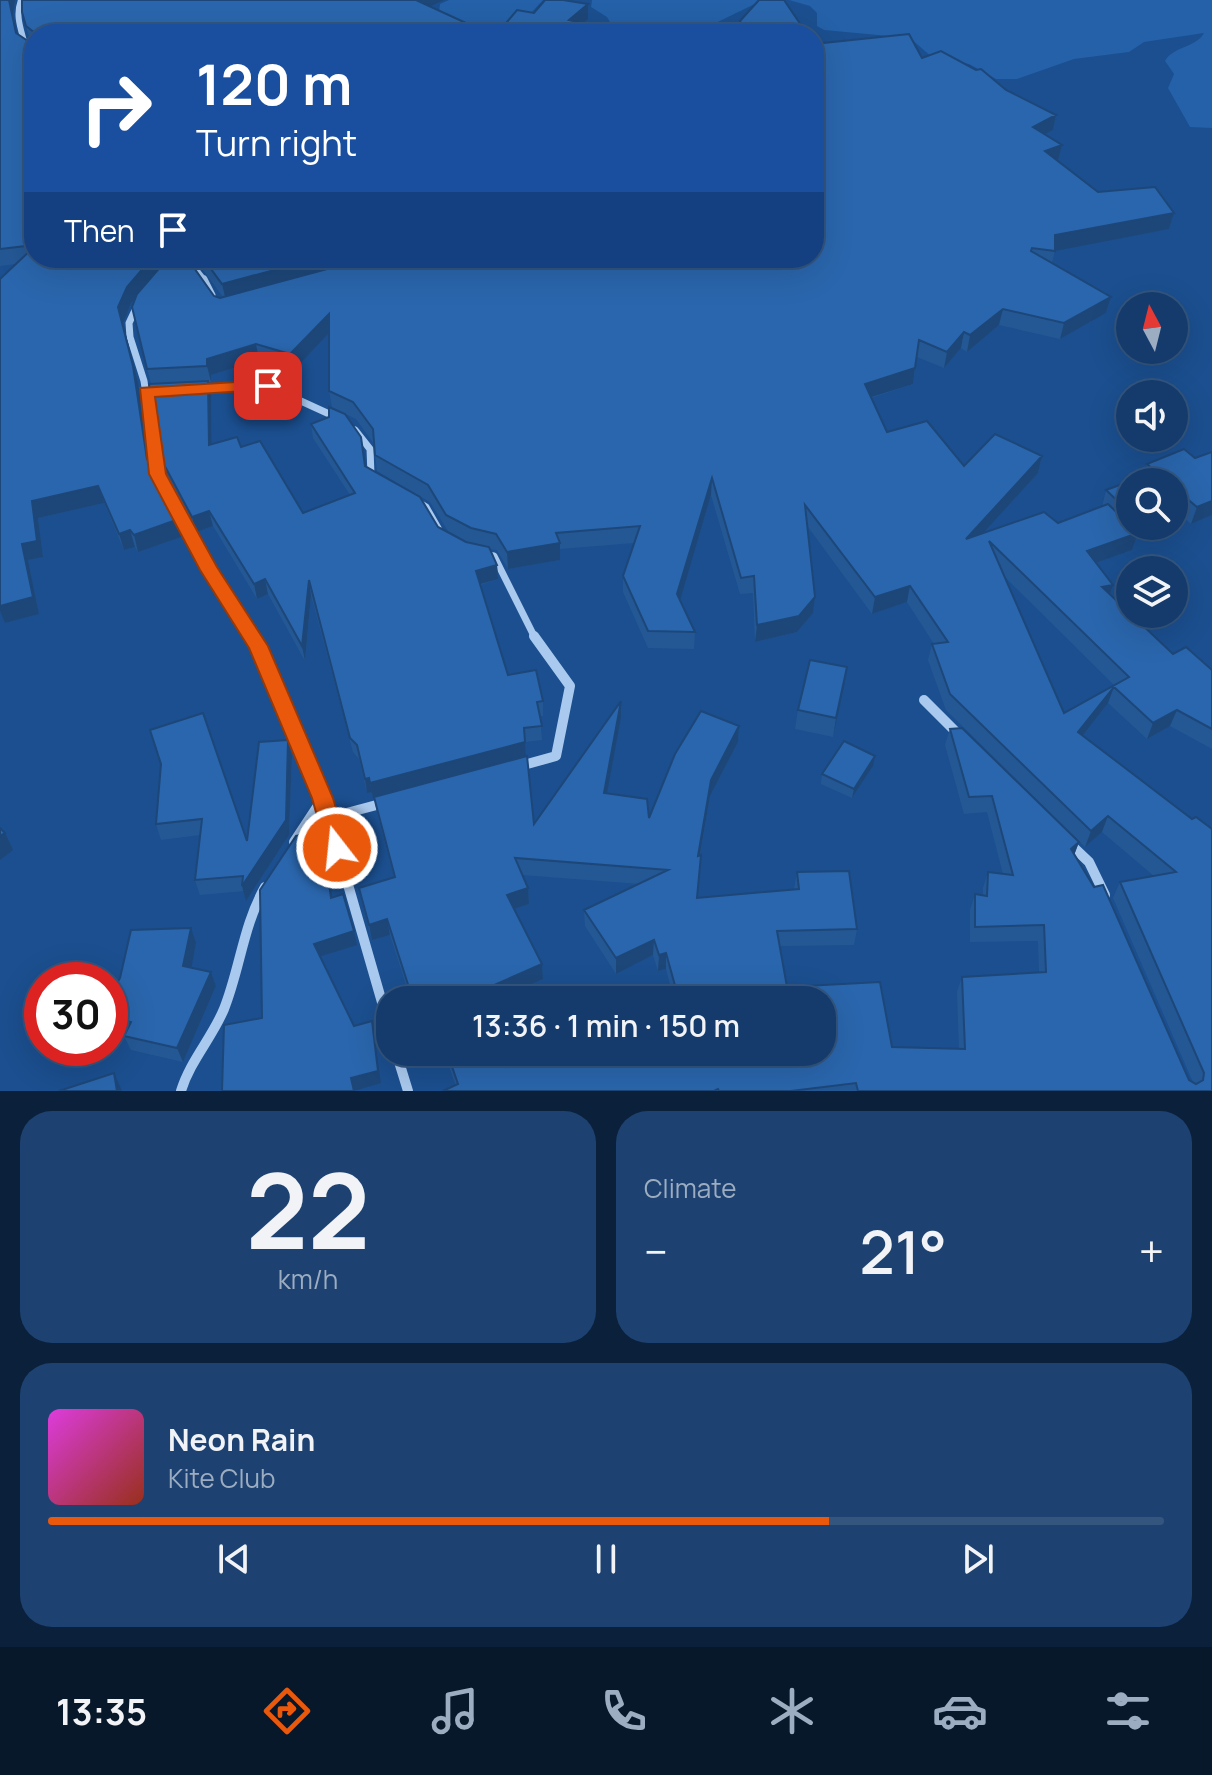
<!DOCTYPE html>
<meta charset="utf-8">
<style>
body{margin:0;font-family:Manrope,sans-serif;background:#1d4271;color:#f1f3f6;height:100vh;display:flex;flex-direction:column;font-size:30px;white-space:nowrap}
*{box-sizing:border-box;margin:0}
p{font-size:26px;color:#9dadc1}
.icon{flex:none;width:44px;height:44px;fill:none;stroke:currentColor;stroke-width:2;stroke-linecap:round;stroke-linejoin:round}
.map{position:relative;height:1091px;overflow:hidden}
.drawer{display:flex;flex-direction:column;gap:20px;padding:20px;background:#0b203b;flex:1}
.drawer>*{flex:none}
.top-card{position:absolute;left:24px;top:24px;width:800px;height:244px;border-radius:32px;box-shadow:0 8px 32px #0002,0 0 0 2px #33557e;background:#1a4fa0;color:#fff;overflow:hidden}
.needle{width:52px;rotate:353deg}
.tools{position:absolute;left:1116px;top:292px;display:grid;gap:16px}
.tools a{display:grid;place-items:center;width:72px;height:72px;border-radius:50%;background:#143b6b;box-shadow:0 8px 32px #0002,0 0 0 2px #33557e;font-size:40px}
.speed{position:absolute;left:24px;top:962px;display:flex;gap:16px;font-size:40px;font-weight:700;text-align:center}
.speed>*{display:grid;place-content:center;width:104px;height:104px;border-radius:50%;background:#143b6b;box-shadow:0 8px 32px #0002,0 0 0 2px #33557e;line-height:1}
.speed .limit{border:12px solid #d22;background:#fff;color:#111}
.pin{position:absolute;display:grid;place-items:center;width:68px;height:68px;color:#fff;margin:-34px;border-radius:16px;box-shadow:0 4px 12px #0006}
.me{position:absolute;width:88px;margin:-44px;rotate:344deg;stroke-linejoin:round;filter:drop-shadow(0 0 6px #0008)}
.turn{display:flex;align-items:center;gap:28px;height:168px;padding:0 40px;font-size:36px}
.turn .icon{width:104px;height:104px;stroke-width:2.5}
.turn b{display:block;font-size:56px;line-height:68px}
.then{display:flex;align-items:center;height:76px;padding:0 40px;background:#0003;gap:16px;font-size:30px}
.big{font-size:60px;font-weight:600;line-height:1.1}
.drawer .widget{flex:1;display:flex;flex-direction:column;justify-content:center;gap:12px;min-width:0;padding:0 28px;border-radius:32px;background:#1d4271}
.drawer .dial{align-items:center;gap:0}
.dial b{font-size:104px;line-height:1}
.song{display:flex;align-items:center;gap:24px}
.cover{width:96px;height:96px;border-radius:12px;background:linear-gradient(135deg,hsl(300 70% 55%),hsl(10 70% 35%))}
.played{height:8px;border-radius:4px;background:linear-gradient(90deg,#ea580c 70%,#33557e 70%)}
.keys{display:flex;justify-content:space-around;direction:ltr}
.heat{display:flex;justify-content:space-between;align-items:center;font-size:44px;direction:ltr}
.drawer .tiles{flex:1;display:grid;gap:20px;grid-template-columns:1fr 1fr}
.widget:last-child{grid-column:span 2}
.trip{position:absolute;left:376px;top:986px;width:460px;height:80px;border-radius:32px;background:#143b6b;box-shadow:0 8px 32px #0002,0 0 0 2px #33557e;font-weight:600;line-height:80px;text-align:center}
.menu{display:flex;height:128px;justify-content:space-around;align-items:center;background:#08182b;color:#9dadc1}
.menu .icon{width:56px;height:56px}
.menu .selected{color:#ea580c}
.menu b{font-size:36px;color:#f1f3f6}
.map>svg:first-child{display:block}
.green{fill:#2461a8}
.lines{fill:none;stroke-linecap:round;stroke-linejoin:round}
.minor-far2{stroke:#a9c9ee;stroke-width:6}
.minor-far1{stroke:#a9c9ee;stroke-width:7}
.minor{stroke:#a9c9ee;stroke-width:10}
.wall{fill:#245895;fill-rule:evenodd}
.shaded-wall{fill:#1d4779}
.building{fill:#2a66ad;stroke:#1d4779;stroke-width:2;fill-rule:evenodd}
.route{fill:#ea580c;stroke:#983908;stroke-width:2}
</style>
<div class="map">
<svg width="1212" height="1091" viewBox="0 0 1212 1091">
<rect width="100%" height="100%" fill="#1b4f8f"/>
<g class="green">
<polygon points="449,0 543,0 531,13 501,24 496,34 471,34 439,12 440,4"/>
<polygon points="592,0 763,0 693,34 617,34 607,17 591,7"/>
<path d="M789,0h423v128l-22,-1 -22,-39 6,-14 -9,-13c8,-15 31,-13 39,-28l-60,9 -15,10 -55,7 -57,20h-21l-27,-15 -36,-6 -23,-20 -86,-8 -7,-4v-13l-7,-7z"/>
</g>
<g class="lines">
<g class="minor-far2">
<path d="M21,0c-6,16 0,29 4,45l9,5"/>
<polyline points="187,258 205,281"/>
</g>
<g class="minor-far1">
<polyline points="204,279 212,295"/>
<polyline points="137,306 129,323 130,337 144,381 158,474 209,570 253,638"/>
<polyline points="199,389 268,386 338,418"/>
<polyline points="355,430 370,449 371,475 375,477"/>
<polyline points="418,502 426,507 438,528"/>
<polyline points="483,554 494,556 535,638"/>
</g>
<g class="minor">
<polyline points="251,636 323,798 390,1030"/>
<polyline points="924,700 958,734"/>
<polyline points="520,766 556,756 570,686 534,636"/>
<polyline points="328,818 384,803"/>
<polyline points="294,842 323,798"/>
<polyline points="1070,844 1089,862 1105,895"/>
<polyline points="396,1052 408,1091"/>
<path d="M181,1091c9,-30 31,-53 43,-82 16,-40 19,-83 41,-122"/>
</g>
</g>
<g class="wall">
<path d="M0,0h15l-2,17 4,17 11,7 2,-1 -8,-28v-12h423l-16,6 61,28h-456v224h153l27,38 6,2 3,-1 -29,-39h620v-214l95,-10 13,24 19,-7 35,19 5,-1 25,21 50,25 -3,15 -8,4 17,11 -4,16 40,31 57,-5 19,26 -5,16 -114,21 -3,13 59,34 -5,16 -46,26 -61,-14 -32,27 -6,-4 -17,20 -27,-11 -4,27 -42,14 16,34 40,-11 37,45 31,-32 47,22 -4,17 -56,60 62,-21 14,11 44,-16 4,-17 37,-13 4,-13 37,-15 11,9 17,-6v63l-21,9 -17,-15v-27h-44v43l8,8 -6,17 -36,13 17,22 -3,10 63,59 13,-7 26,23v79l-42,-23 -23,13 -39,-36 -25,32 109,84 4,-2 16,12v262h-769l13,-5 -12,-34h56l6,15 66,-15h250v-52h-148l-8,-31 -8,2 -5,-16 -37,19 -31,-48 -1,-16 56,-26 -118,-9 6,13 1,16 -15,5 28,55 1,15 -47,21h-85l-21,-65 -18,5 -10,-37 -3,-15 35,-11 -17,-64 -3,-16 -1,1 -1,-6 -5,1 -8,-34 -6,-7 -42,-157 -6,66 -37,-67 -11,5 -44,-73 -17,6 -32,-60 -4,-15 -11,-73h2l-19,-77 4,-10 -5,6 -8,21 15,58 12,82 29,55 5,17 -46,16 -3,-5 -11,3 -20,-47 -66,15 5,39 -15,3 11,54 -34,9 -5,-12v-332l16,-15 -16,2zM329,333v58l3,16 24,12 18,25 3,27 53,31 18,29 21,12 -31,-16 -18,-30 -55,-31 -4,-29 -16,-23 -16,-7v10l-18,7 2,14 37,57 -47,18 -43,-72 -19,6 -4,-10 -25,7 -1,-49 -3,-13h3v-7l48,-15 34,11zM711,495l29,99 13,-1 2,49 42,-10 16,-19 2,-16 -7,-70 64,87 35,-12 27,42h-2l-4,16 18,50 139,137 17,-15 52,44 -34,6 -7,16 80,184 -4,-2 -86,-195 -9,2 -20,-32 5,-13 -117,-114 -12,1 -5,16 19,69 23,-2 16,62 -15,-2 -5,16v7l-8,-1 -5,16v32l68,-1 1,31 -77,5 -5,15 2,57 -67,-2 -12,-65 -93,5 -8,-41 75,-1 3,-16 -8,-58 -52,1 -3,18 -97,8 4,-43 -1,1 10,-60 28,-54 1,-16 -38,-15 -26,43 -26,64 -2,-19 -41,-6 15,-75v-17l-87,123 -7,-68 -20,5 19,-5 -1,-14 17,-2 -2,-24h3v-15l-7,-31 -28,5 -28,-90 18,-6 -1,-14 -8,-16 8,1 11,19 52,-9v-11l74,-6 -11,33v16l25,56 46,1 1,-17 -15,-32zM1005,577l109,108 -50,28z"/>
<polygon points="740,21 807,34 740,34"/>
<polygon points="844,687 833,737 795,729 798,710"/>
<polygon points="288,740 292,756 289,835 246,901 244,891 200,895 195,880 200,835 161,840 156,824 161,764 247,841"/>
<polygon points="873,766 852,798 821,784 822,774"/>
<polygon points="196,943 191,968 211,972 216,986 183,1062 131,1050 124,1036 126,1032 110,1028 110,996"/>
</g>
<g class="shaded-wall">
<polygon points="9,0 15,0 13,17 20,48 8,2"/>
<polygon points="412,0 445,0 413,13"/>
<polygon points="588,4 588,19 569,34 569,20"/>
<polygon points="1056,115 1053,130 1030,142 1033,127"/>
<polygon points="1062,145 1058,161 1045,151"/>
<polygon points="1174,213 1169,229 1055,251 1055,235"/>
<polygon points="152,258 169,258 131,303 123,324 138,382 152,475 147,459 118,307 127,287"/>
<polygon points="319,258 361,258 226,301 222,284"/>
<polygon points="1111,297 1106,313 1060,339 1064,323"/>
<polygon points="1003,309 999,325 967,352 970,335"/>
<polygon points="329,314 332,330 293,371 290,354"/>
<polygon points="964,332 961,348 944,368 947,352"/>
<polygon points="256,344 259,360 211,375 211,382 207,366 207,359"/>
<polygon points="915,368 913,384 862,400 865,384"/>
<polygon points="208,381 211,395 212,459 209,445"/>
<polygon points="1042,456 1038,473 962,556 966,539"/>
<polygon points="712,478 711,495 677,611 677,594"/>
<polygon points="98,486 104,503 38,518 43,557 28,560 39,614 5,623 0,611 0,606 32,501"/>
<polygon points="1179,492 1174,507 1174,494"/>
<polygon points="1212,501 1212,515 1191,524 1197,507"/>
<polygon points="1130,510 1130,525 1122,528 1128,511"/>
<polygon points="209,511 213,526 196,532 192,517"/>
<polygon points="179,519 184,536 138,552 134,535"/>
<polygon points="130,530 135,547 124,550 119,534"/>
<polygon points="1138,533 1132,550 1082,568 1087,551"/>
<polygon points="560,543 560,560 508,569 507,552"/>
<polygon points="497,565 498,579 477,585 476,571"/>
<polygon points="265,579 268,594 257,599 254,584"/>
<polygon points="309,580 311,595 305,661 302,646"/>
<polygon points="1113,585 1108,601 1102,587"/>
<polygon points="910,586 907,602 872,614 875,597"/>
<polygon points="815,597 813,613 797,632 755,642 757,625"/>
<polygon points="847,667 844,687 833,737 836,718"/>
<polygon points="1114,687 1108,703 1073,748 1078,732"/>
<polygon points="621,701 621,718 604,809 604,793"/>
<polygon points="1177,710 1170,726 1147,739 1153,723"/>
<polygon points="739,726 738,742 710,796 697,872 698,856 711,780"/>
<polygon points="288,740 292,756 289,835 246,901 242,886"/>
<polygon points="525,742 526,756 373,798 370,783"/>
<polygon points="875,756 873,766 852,798 854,789"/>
<polygon points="369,778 372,792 367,793 365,779"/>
<polygon points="1108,816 1102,832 1085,847 1091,831"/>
<polygon points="322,831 325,844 334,911 331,898"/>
<polygon points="5,833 13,850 0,860 0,836"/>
<polygon points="1079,842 1073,858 1071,849"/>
<polygon points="528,888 529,904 508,911 507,895"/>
<polygon points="387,919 390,935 372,940 369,925"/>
<polygon points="191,928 196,943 189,981 183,966"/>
<polygon points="354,931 357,945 318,957 314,944"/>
<polygon points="654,940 653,955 616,974 616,958"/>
<polygon points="666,953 666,969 658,971 659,955"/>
<polygon points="542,964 543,979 496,1000 477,1000 476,993"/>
<polygon points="211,972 216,986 183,1062 177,1048"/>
<polygon points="372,1021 381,1083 354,1091 351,1078"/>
<polygon points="114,1073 122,1091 117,1091"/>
</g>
<g class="building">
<polygon points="0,0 9,0 16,33 28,41 34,40 34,38 34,245 0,249"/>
<polygon points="22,0 416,0 490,34 35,34 35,33 26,26 22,12"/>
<polygon points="545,0 563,0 588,4 569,20 598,27 608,34 497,34 517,10 534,13"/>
<polygon points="759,0 784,0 807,34 746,34 740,21"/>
<path d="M909,34l13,24 19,-7 35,19 5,-1 25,21 50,25 -23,12 29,18 -17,6 53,41 57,-5 19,26 -119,22v16l-23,-3 -1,3 80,46 -47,26 -61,-14 -33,26 -6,-3 -17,20 -28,-12 -4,28 -50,16 22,48 40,-11 37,45 31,-32 47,22 -76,83 78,-27 14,11 50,-19 30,29 -51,18 26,34 -11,2 71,67 13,-7 26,23v59l-35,-19 -24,13 -39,-36 -36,45 114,87 4,-2 16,12v262h-354l-2,-8 -65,8h-72l-1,-2 -4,2h-271l15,-7 -11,-32h53l6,15 66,-15h250v-52h-143l-13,-47 -7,2 -5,-15 -38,18 -32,-48 84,-40 -153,-12 13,30 -21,7 35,69 -66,29 3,7h-66l-26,-81 -18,6 -10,-37 36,-11 -21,-80 153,-41 7,68 87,-123 -17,92 43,6 2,19 26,-64 26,-43 38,15 -28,54 -13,76 3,-1 -4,43 102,-9 -2,-17 52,-1 8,58 -80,2 10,56 93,-5 12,65 73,2 -3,-72 84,-5 -2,-47 -69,2v-33l12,2 1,-24 25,3 -21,-79 -23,1 -19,-68 12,-1 117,114 -8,7 23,38 9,-2 86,195 7,4 7,-4 1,-7 -84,-191 56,-10 -68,-56 -17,15 -141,-137 -18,-50 16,-2 -38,-56 -35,11 -70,-92 10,92 -16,19 -42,9 -3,-49 -13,2 -29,-100 -35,116 18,38 -47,-1 -25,-55 17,-50 -84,7 4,10 -53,9 -11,-18 -25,-6 -25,-13 -18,-30 -53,-30 -2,-26 -20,-27 -24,-11v-77l-39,40 -34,-10 -49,15v7l-60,3 -15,-62 5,-13 31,-36h19l27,38 6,2 107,-29 24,-11h463v-28l7,1 -7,-12v-175zM989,541l140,136 -65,36z"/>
<polygon points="34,247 34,258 152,258 127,287 118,307 133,366 147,459 179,519 134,535 130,530 119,534 98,486 32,501 37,541 22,544 33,597 0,606 0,279"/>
<polygon points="203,258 319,258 222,284"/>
<polygon points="208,381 209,445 237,437 241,447 260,441 303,513 355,493 311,424 329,417 329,407 345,414 361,437 365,466 420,497 438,527 466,542 489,547 497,565 476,571 508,675 536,670 543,701 537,702 542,726 524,728 525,742 370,783 369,778 365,779 357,745 350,738 309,580 302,646 265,579 254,584 209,511 192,517 160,457 149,384"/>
<polygon points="1184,449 1195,458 1212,452 1212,501 1197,507 1179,492 1174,494 1174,482 1130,482 1130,510 1128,511 1106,490 1156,472 1147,464"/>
<polygon points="810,660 847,667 836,718 798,710"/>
<polygon points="203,713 247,841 259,742 288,740 286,820 242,886 243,876 195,880 202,819 156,824 161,764 150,730"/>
<polygon points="844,741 875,756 854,789 822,774"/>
<polygon points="0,828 5,833 0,836"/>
<polygon points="322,831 331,898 343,894 354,931 314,944 354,1026 372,1021 378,1071 351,1078 354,1091 222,1091 224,1025 262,1018 260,890 296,836"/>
<polygon points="191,928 183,966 211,972 177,1048 124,1036 131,1022 110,1015 110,996 120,978 131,930"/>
<polygon points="114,1073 117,1091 59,1091"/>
</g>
<polygon class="route" points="268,380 274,382 274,389 155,397 166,474 217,567 268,646 333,798 348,848 345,854 330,854 326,848 312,798 249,648 200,570 149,474 140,388"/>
</svg>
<div class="tools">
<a><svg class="needle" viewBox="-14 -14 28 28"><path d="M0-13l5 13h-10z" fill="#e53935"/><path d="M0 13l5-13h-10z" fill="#9dadc1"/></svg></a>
<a><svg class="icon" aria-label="sound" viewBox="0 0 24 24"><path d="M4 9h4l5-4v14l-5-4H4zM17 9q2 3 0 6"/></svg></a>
<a><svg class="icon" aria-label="search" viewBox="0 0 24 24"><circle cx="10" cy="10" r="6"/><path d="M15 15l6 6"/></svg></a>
<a><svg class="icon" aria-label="layers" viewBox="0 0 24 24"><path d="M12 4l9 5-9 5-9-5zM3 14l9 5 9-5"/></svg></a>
</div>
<div class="speed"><div class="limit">30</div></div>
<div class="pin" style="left:268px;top:386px;background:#d93025"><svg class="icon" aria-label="arrive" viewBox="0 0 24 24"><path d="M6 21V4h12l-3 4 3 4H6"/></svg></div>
<svg class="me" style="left:337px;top:848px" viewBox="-20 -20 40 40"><circle r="17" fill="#ea580c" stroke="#fff" stroke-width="3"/><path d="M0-11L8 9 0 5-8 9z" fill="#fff"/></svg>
<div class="trip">13:36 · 1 min · 150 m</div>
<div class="top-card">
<div class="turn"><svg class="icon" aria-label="right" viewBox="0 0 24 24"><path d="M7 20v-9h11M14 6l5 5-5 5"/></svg><div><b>120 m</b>Turn right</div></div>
<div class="then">Then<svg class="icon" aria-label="arrive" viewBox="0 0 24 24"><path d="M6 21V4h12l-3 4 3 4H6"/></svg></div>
</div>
</div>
<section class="drawer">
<div class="tiles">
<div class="widget dial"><b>22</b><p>km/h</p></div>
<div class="widget"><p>Climate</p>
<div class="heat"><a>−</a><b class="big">21°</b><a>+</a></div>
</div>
<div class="widget">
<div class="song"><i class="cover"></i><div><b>Neon Rain</b><p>Kite Club</p></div></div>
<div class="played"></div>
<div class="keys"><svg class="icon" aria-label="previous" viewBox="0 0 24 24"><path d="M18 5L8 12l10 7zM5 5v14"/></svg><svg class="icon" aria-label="pause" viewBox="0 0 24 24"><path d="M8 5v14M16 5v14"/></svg><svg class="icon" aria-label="next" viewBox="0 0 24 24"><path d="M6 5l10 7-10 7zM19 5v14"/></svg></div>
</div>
</div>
</section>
<nav class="menu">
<b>13:35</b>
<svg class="icon selected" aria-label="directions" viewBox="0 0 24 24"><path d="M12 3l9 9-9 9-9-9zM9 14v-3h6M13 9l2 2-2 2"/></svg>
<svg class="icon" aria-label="music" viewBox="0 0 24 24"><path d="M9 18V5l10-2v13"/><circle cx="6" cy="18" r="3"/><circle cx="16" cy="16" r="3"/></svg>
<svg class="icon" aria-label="phone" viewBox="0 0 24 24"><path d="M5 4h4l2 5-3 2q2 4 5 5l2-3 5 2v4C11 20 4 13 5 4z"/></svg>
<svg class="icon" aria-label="climate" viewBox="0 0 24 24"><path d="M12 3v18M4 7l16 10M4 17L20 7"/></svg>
<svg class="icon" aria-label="car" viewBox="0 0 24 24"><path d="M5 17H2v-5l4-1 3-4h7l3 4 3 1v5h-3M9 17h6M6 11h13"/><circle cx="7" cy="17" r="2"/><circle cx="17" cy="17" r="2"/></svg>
<svg class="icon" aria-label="filters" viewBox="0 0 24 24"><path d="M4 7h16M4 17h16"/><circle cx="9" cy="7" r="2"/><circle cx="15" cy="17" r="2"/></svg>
</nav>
